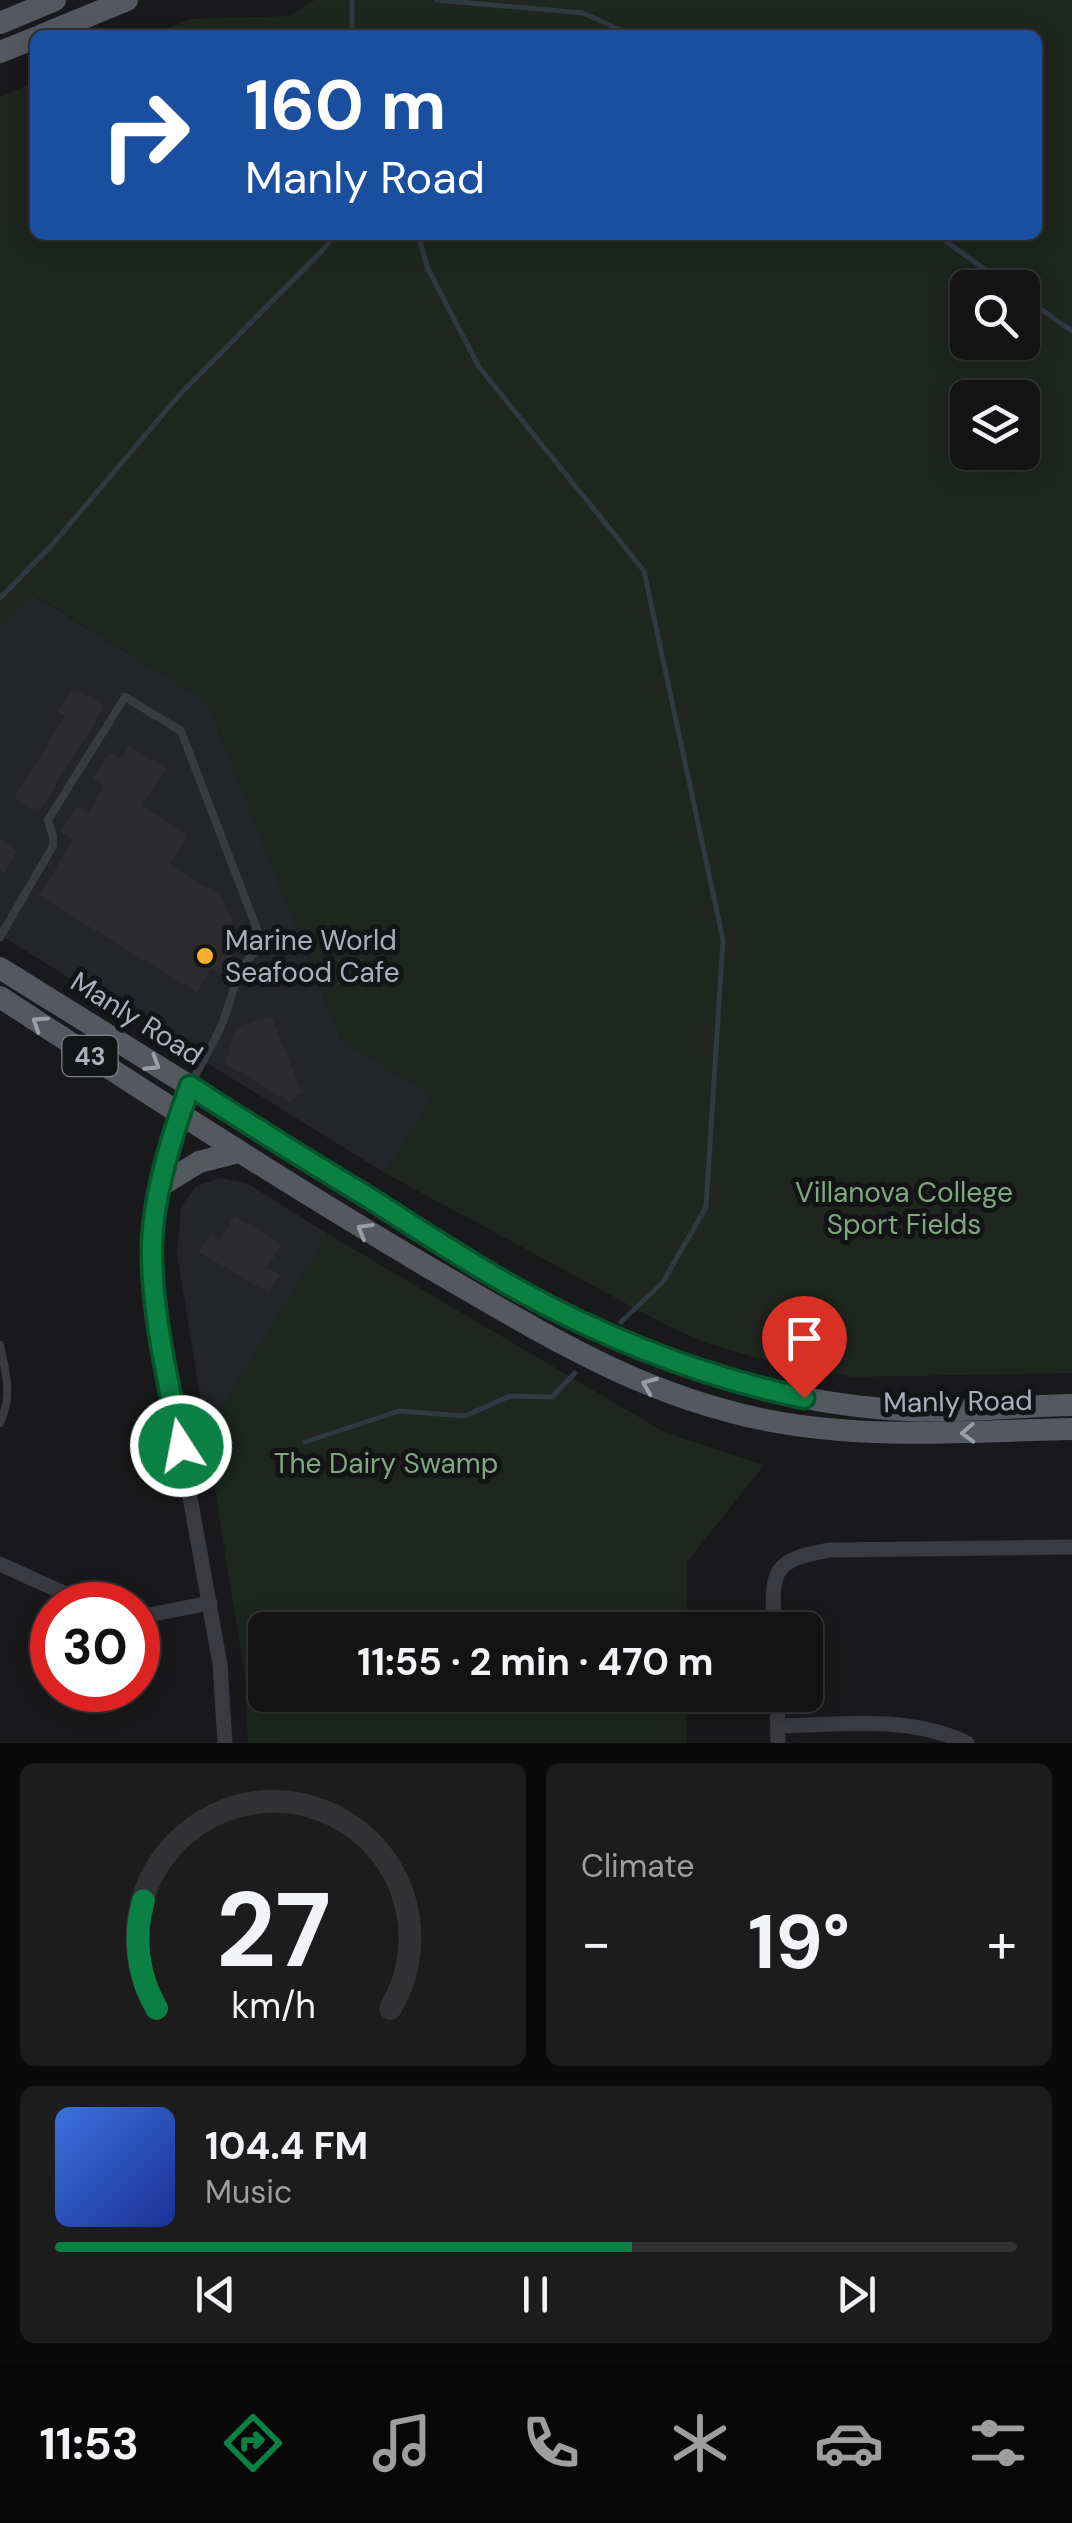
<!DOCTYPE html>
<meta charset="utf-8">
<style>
body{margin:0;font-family:"DM Sans",sans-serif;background:#1c1c1d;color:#f1f3f6;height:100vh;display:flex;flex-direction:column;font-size:38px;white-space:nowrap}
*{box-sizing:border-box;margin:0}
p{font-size:32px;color:#9d9ea0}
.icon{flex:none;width:55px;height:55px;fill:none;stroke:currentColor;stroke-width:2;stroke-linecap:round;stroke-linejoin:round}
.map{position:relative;height:1743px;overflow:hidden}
.drawer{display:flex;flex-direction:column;gap:20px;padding:20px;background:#0a0a0b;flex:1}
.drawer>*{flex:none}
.guide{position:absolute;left:30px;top:30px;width:1012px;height:210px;border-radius:15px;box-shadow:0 5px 25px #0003,0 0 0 2px #323234;background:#1a4fa0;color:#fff;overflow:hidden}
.tools{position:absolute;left:950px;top:270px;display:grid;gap:20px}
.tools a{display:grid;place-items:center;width:90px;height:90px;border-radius:15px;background:#131314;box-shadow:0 5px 25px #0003,0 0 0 2px #323234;font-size:50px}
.speed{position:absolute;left:30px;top:1582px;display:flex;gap:20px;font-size:50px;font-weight:700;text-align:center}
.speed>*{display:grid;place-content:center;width:130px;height:130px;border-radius:50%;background:#131314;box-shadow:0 5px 25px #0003,0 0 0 2px #323234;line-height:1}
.speed .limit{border:15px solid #d22;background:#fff;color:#111}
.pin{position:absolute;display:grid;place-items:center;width:85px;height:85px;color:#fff;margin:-102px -42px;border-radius:50% 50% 50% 0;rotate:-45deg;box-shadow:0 0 10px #0007}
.pin .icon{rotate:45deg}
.me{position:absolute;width:110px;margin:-55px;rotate:349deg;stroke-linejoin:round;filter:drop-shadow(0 0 8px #0008)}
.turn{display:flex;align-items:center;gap:35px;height:210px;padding:0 50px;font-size:45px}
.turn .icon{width:130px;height:130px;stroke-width:2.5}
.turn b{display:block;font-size:70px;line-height:85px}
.big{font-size:75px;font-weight:700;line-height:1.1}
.drawer .widget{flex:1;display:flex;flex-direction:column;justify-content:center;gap:15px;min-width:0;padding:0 35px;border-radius:15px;background:#1c1c1d}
.drawer .dial{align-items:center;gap:0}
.dial svg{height:260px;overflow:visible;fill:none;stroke:#323234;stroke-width:7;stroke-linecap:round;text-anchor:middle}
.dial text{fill:#f1f3f6;stroke:none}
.song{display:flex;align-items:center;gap:30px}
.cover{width:120px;height:120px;border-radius:15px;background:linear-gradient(135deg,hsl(220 70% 55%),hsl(230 70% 35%))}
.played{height:10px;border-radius:5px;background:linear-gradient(90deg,#0b8043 60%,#323234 60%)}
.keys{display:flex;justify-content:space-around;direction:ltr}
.heat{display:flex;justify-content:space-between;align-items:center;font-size:55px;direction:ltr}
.drawer .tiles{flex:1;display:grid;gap:20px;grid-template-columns:1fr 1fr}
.widget:last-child{grid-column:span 2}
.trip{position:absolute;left:248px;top:1612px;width:575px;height:100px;border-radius:15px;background:#131314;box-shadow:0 5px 25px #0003,0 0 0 2px #323234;font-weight:700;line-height:100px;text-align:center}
.tabs{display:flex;height:160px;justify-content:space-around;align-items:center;background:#080808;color:#9d9ea0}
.tabs .icon{width:70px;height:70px}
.tabs .active{color:#0b8043}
.tabs b{font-size:45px;color:#f1f3f6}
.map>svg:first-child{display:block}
.built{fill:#242528}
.green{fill:#1e261f;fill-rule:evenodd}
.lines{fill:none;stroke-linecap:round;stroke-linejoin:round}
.stream{stroke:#2e3940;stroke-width:5}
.building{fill:#2c2c2f}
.lane{stroke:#393b40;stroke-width:8}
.street{stroke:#393b40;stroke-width:15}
.primary{stroke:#55585f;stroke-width:22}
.oneway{stroke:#999ea9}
.route-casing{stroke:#07532c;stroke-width:25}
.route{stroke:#0b8043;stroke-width:18}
.poi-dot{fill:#faae31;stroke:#131416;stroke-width:4}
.labels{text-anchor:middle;stroke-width:10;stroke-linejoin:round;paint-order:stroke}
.shield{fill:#131416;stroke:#7d818a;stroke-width:2.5}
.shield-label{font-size:25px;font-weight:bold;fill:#aab0bb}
.poi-label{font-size:28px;fill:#aab0bb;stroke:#131416;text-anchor:start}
.street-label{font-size:28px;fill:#aab0bb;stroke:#131416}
.park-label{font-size:28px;fill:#81a781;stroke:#131416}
</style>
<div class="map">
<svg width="1072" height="1743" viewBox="0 0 1072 1743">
<rect width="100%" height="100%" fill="#19191b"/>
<g class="built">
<polygon points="33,595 207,702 341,1040 433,1096 385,1173 0,935 0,626"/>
<polygon points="221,1178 247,1183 328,1234 206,1433 177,1254 181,1207 196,1186"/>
</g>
<g class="green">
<path d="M315,0h757v1373l-219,4 -74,-13 -73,-21 -42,-19 -279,-151 48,-77 -92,-56 -134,-338 -173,-107 -34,31v-529l35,-15v153h1003v-200h-887l40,-16 97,-3zM968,288h54v54h-54zM968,398h54v54h-54z"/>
<polygon points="328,1234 666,1433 764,1465 687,1562 687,1630 265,1630 265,1695 687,1695 686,1743 248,1743 245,1678 206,1433"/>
</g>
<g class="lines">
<g class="stream">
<polyline points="352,0 352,29 355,35"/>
<polyline points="437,0 583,13 631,35"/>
<polyline points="418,235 428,269 479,367 644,571 723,940 706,1207 663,1282 621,1322"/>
<polyline points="937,235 1011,288"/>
<polyline points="1022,296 1072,331"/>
<polyline points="0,598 52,545 181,393 321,252 335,235"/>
<polyline points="305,1442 399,1411 465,1416 510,1396 552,1397 575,1373"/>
</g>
</g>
<g class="building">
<polygon points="71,690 78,694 80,691 105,706 38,813 14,798 65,716 58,712"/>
<polygon points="129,746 166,768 142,806 188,834 169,865 221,896 233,921 226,933 234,938 236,949 221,974 211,969 197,992 39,896 73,840 61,832 76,806 88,813 104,786 93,779 110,753 121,759"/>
<polygon points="0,840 17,851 4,873 0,870"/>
<polygon points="271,1016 302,1092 290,1102 225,1064 236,1027"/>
<polygon points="234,1216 282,1244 267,1268 280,1275 269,1293 199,1252 210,1234 220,1240"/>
</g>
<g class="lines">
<g class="lane">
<path d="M0,937l53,-91v-10l-5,-16 77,-123 56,34 82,214c-30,24 -28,47 -41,79 -8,20 -21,39 -30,58"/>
<path d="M0,1345c6,30 13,49 0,78"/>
</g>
<g class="street">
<polyline points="190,1086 179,1115 156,1208 152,1245 153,1284 163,1347 220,1664 225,1743"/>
<polyline points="0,1564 90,1605"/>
<polyline points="138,1617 210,1603"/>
<path d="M774,1630c-2,-57 -5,-70 56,-80l242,-3"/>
<polyline points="777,1695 778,1743"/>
<path d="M778,1726c63,-1 131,-11 189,17"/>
</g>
<g class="primary">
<polyline points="0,23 55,0"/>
<polyline points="42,35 127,0"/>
<polyline points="0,52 35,38"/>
<path d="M0,968l516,321c121,64 251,115 389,121 56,3 111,-4 167,-5"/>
<path d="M0,997c144,94 287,187 435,274 111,64 206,125 336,150 100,19 200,10 301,8"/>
<polyline points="162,1185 199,1162 238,1152"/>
</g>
</g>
<defs><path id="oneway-chevron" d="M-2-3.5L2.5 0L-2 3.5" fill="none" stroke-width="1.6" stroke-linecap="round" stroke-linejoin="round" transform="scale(2.5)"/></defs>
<g class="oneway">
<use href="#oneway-chevron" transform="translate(39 1023) rotate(-147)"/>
<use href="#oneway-chevron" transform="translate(153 1064) rotate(32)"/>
<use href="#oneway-chevron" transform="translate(364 1230) rotate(-150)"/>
<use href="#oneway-chevron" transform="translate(649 1385) rotate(-158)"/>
<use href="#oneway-chevron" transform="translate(968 1433) rotate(178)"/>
</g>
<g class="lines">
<defs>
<path id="route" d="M181,1446c-13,-66 -30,-134 -29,-201 1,-48 21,-113 38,-159 60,39 120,76 181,113 49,31 98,64 149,92 89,49 184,86 284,107"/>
</defs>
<use href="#route" class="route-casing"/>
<use href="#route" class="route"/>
</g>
<circle class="poi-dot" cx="205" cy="956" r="10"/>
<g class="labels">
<rect class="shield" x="62.5" y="1036" width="55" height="40" rx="8"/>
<g class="shield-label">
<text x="90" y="1065">43</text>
</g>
<g class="poi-label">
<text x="225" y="950">Marine World<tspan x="225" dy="32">Seafood Cafe</tspan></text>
</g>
<g class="street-label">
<text transform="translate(137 1018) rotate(32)" y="10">Manly Road</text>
<text transform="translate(958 1401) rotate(-1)" y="10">Manly Road</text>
</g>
<g class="park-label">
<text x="904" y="1202">Villanova College<tspan x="904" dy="32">Sport Fields</tspan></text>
<text x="386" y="1473">The Dairy Swamp</text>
</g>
</g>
</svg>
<div class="tools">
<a><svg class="icon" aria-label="search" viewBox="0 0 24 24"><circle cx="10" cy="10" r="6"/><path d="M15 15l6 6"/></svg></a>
<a><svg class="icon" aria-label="layers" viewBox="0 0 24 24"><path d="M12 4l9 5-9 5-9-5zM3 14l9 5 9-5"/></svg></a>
</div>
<div class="speed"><div class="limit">30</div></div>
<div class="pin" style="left:804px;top:1398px;background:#d93025"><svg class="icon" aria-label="arrive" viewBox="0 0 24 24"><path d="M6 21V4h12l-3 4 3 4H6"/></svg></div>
<svg class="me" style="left:181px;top:1446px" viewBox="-20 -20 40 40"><circle r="17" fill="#0b8043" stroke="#fff" stroke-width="3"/><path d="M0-11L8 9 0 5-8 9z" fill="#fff"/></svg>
<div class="trip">11:55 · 2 min · 470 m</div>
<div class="guide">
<div class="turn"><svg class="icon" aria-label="right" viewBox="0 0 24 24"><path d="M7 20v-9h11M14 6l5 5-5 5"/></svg><div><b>160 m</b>Manly Road</div></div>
</div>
</div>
<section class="drawer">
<div class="tiles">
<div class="widget dial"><svg viewBox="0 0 100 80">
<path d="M14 69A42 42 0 1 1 86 69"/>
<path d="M14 69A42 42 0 0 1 10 36" stroke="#0b8043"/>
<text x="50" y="56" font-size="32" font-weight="700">27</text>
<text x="50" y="72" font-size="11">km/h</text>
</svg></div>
<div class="widget"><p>Climate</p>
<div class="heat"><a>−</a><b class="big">19°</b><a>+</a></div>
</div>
<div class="widget">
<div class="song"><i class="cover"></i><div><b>104.4 FM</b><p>Music</p></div></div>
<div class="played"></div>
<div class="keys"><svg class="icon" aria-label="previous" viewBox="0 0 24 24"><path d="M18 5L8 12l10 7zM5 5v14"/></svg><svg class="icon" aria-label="pause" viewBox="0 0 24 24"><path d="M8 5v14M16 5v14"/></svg><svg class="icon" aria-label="next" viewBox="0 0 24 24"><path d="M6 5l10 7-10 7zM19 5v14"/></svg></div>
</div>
</div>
</section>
<nav class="tabs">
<b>11:53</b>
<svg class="icon active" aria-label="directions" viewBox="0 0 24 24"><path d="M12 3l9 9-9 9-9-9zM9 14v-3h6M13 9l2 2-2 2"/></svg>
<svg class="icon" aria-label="music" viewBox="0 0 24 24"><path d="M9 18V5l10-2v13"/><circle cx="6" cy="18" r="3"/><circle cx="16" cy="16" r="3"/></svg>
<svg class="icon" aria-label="phone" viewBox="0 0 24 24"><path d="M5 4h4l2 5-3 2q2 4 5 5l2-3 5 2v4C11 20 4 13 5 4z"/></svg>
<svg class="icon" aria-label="climate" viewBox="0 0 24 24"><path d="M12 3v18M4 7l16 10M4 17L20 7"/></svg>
<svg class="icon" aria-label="car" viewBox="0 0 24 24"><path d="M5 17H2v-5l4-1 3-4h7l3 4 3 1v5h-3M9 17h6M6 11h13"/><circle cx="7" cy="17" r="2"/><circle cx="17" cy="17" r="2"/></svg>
<svg class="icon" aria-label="filters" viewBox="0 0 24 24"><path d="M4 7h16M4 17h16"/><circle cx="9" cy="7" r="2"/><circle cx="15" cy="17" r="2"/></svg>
</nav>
